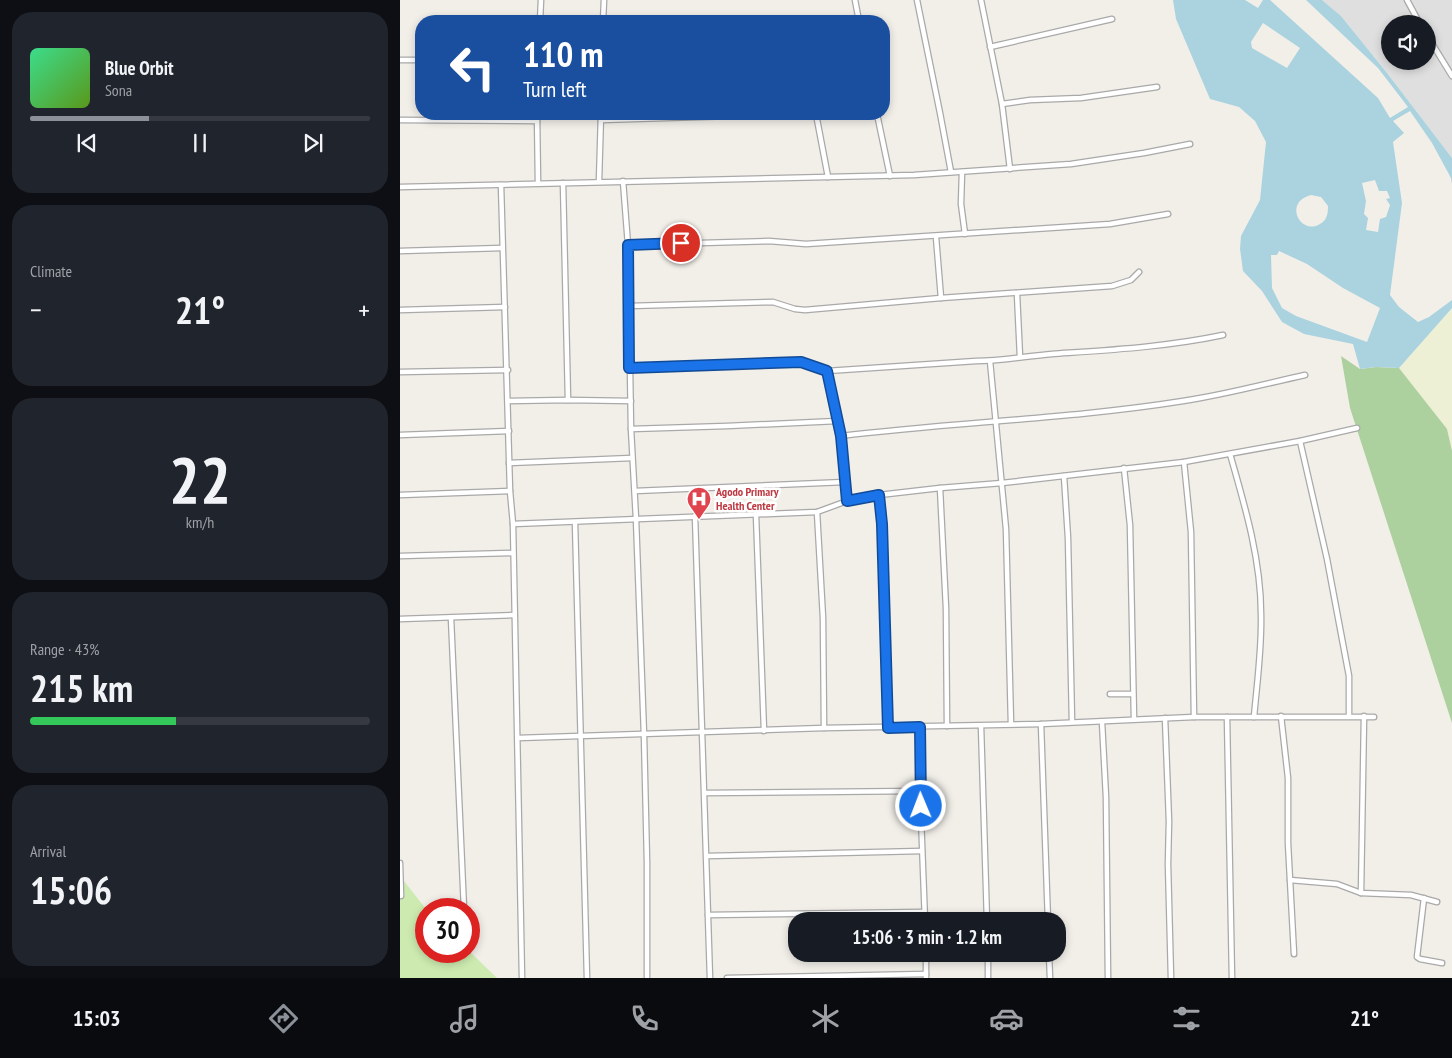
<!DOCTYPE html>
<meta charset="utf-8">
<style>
body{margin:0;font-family:"PT Sans Narrow",sans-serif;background:#20242c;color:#f1f3f6;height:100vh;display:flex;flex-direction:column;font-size:19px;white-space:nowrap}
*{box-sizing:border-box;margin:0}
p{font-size:16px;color:#9ea1a6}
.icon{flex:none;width:28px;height:28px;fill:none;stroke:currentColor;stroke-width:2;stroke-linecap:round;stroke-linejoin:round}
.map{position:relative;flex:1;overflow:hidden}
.sheet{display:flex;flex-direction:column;gap:12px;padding:12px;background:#0d0f14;width:400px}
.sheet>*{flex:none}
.banner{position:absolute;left:15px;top:15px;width:475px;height:105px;border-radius:20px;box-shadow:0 2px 8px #0003;background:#1a4fa0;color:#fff;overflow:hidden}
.fabs{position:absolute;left:981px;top:15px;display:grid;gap:10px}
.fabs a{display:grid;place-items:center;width:55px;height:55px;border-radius:50%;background:#171b24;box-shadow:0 2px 8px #0003;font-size:25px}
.speed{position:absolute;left:15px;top:898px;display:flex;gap:10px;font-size:25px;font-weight:700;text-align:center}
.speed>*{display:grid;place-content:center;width:65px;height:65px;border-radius:50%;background:#171b24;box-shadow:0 2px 8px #0003;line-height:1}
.speed .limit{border:8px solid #d22;background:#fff;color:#111}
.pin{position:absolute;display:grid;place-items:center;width:42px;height:42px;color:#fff;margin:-21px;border:2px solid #fff;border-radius:50%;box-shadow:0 1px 5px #0007}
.me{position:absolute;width:55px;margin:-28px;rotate:359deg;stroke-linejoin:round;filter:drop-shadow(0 0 4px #0008)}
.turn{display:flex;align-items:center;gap:18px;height:105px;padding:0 25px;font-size:22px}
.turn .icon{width:65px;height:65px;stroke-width:2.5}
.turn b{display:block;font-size:35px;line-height:42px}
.big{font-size:38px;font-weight:700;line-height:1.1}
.sheet .card{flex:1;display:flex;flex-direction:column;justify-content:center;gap:8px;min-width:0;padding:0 18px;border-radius:20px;background:#20242c}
.sheet .dial{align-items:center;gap:0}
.dial b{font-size:65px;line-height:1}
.song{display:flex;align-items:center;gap:15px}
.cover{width:60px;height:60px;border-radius:8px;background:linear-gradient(135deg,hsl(150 70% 55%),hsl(90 70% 35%))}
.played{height:5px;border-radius:2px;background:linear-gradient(90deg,#8c9099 35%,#363941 35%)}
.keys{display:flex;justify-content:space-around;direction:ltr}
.heat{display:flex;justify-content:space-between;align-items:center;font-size:28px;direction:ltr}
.charge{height:8px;border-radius:4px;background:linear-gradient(90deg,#34c759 43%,#363941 0)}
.trip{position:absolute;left:388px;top:912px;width:278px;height:50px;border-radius:20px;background:#171b24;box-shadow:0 2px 8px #0003;font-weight:700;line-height:50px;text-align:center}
.dock{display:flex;height:80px;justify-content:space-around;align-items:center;background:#090b0e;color:#9ea1a6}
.dock .icon{width:35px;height:35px}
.dock .selected{color:#8c9099}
.dock b{font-size:22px;color:#f1f3f6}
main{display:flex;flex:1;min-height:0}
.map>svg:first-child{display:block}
.residential{fill:#e0dfdf;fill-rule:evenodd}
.farmland{fill:#eef0d5}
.grass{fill:#cdebb0}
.forest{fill:#add19e}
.water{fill:#aad3df;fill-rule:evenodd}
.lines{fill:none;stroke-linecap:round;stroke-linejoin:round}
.street-casing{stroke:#a9a9a9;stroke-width:7}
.street{stroke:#fff;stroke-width:4.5}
.route-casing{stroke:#114b97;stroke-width:12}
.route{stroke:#1a73e8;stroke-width:9}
.labels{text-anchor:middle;stroke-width:5;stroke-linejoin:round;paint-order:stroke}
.health-label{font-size:12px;font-weight:bold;fill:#be3a42;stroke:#fff;text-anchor:start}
</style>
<main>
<section class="sheet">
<div class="card">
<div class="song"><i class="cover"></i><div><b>Blue Orbit</b><p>Sona</p></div></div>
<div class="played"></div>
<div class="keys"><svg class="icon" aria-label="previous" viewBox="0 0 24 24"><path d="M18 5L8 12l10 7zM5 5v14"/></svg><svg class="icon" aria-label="pause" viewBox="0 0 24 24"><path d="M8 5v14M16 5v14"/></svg><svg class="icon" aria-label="next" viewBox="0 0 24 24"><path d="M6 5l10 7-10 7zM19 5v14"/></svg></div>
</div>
<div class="card"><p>Climate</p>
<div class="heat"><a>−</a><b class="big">21°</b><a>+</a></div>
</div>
<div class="card dial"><b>22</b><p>km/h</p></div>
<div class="card"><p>Range · 43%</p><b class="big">215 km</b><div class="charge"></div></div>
<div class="card"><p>Arrival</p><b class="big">15:06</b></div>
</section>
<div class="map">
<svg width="1052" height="978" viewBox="0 0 1052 978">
<rect width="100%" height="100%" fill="#f2efe9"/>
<path class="residential" d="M922,0h130v158l-65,-85 -46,-57zM990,24h38v37h-38z"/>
<polygon class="farmland" points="1052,308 1052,451 1047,429 999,368"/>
<polygon class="grass" points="0,876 26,909 26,951 69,951 97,978 0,978"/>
<polygon class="forest" points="941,356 960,369 976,367 999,368 1047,429 1052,451 1052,723 950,408"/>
<path class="water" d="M773,0h72l13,8 5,-8h7l108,98 12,20 18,-11 -30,-39 -72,-68h16l19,16 46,57 65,85v26l-1,-6 -19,-35 -22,-32 -17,10 11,12 -11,9 9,61 -12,92 9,12 19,15 11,-5 23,-17v8l-53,60 -23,-1 -16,2 -7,-25 -49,-10 -22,-12 -20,-31 -19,-20 -3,-22 1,-13 19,-36 6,-58 -11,-21 -16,-14 -29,-8 -34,-80zM863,23l37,25 -13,20 -35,-20 -1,-6zM975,180l4,11h8l3,7 -4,1 4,6 -4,12 -6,2 -2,13 -12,-2 2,-12 -4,-4 2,-13 -4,-18zM911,195l10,2 7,9c0,8 -1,14 -8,18 -20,12 -37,-22 -9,-29zM879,251l28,13 36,24 37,20 -13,34 -71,-26 -14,-8 -10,-20 -1,-33h6z"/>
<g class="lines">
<defs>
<g id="street">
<polyline points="455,0 459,21"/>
<polyline points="517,0 540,113 551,172"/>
<polyline points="581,0 602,104 610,169"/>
<polyline points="1007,0 1020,24"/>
<polyline points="140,21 141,0"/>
<polyline points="203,21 204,0"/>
<polyline points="1028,37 1052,76"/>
<polyline points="590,47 712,19"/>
<polyline points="0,60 21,60"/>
<polyline points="602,104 630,100 681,98 757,87"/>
<polyline points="137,114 138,183"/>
<polyline points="416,114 428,177"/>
<polyline points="477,114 490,176"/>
<polyline points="0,120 137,121"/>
<polyline points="201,120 399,114"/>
<polyline points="562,172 561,204 565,234"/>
<polyline points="199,181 201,114"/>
<polyline points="223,181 228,245 231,429 236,519 244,735 247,862 247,978"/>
<polyline points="163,183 168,400"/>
<polyline points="101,185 110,491 113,524 122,978"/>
<polyline points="0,187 514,175 671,164 744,153 790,144"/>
<polyline points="536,237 541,298"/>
<polyline points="228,245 369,241 406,244 710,224 768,214"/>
<polyline points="0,251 102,248"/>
<polyline points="617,294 620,357"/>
<polyline points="229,306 373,302 395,309 405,310 541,298 712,286 731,280 739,272"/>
<polyline points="0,310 105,307"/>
<polyline points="590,361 606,529 611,724"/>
<path d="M229,368l172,-6 26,9 149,-10c25,0 51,-5 76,-7 57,-4 114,-7 171,-19"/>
<polyline points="427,371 441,436 447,501"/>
<polyline points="0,372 108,370"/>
<polyline points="108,401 168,400 231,401"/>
<polyline points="231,429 327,426 437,421"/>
<polyline points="0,435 109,431"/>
<path d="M441,436c113,-14 229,-17 342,-35 41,-6 81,-17 122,-26"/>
<polyline points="900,441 927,559 949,676 949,716"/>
<path d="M830,454c15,52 31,106 31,160 1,34 -4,69 -7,103"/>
<polyline points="784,462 791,532 794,717"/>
<polyline points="109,463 232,458"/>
<polyline points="724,468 730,525 734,719"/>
<polyline points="664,476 668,538 672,722"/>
<polyline points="540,488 546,608 547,726"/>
<polyline points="235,491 445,482"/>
<polyline points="0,495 110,491"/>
<polyline points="479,495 482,524 488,728"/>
<polyline points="417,512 423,618 424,728"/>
<polyline points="356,515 364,731"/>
<polyline points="295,516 310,978"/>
<polyline points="175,522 187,978"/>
<polyline points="113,524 417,512 447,501 479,495 540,488 602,483 784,462 900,441 957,428"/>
<polyline points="0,556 113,553"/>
<polyline points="51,618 64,909"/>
<polyline points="0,619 114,615"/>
<polyline points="710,694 733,694"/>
<polyline points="881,716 888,778 888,843 894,954"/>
<polyline points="827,717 832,978"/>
<polyline points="765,718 769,821 768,864 771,978"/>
<polyline points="702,722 706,797 708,978"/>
<polyline points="641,724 648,921"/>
<polyline points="581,726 587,921"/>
<polyline points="520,727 520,791 525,921"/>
<polyline points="118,738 424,728 641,724 794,717 974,717"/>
<polyline points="305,793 520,791"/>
<polyline points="307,856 522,851"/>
<polyline points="0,863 1,896"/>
<polyline points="890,880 937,884 961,893 1011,895 1037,902"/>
<polyline points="961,893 964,716"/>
<polyline points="1024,898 1017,957 1020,959 1042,963"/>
<polyline points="308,915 524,912"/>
<polyline points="526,954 526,978"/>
<polyline points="588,954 588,978"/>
<polyline points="649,954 650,978"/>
<polyline points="327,978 526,974"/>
</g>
</defs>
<use href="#street" class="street-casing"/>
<use href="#street" class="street"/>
</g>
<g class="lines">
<defs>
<polyline id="route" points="281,243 228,245 229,368 401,362 427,371 441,436 447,501 479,495 482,524 488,728 520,727 521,806"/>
</defs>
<use href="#route" class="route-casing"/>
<use href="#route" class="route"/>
</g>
<defs>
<symbol id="hospital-pin" viewBox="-11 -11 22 30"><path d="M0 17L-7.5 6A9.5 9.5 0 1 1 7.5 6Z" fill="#e0444e" stroke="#fff"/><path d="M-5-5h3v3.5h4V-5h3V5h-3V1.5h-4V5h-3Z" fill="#fff"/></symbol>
</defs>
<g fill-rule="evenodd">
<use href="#hospital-pin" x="285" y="485" width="28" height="38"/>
</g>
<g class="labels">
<g class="health-label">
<text x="316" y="496">Agodo Primary<tspan x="316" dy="14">Health Center</tspan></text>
</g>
</g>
</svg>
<div class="fabs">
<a><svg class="icon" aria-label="sound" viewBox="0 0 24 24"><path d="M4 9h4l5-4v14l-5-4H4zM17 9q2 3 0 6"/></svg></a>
</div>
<div class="speed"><div class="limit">30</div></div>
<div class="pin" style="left:281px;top:243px;background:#d93025"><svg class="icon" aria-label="arrive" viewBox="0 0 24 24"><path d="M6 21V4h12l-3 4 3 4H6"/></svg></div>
<svg class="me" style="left:521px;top:806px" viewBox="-20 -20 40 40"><circle r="17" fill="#1a73e8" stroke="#fff" stroke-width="3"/><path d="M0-11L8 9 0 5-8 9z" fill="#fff"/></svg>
<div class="trip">15:06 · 3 min · 1.2 km</div>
<div class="banner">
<div class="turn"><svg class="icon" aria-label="left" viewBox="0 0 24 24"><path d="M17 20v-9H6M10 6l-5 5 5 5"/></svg><div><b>110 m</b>Turn left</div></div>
</div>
</div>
</main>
<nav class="dock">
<b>15:03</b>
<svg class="icon selected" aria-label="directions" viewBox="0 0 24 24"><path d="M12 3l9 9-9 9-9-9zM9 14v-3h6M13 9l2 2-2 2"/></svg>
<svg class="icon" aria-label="music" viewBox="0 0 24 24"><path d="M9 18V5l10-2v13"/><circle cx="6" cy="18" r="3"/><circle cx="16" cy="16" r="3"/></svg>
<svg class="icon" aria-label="phone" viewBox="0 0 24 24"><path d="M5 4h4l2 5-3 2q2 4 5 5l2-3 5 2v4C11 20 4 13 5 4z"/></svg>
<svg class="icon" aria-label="climate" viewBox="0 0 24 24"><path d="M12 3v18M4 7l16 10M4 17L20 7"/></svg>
<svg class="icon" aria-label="car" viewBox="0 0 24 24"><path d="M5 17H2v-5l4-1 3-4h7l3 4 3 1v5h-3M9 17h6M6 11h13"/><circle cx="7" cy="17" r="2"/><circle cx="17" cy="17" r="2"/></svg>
<svg class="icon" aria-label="filters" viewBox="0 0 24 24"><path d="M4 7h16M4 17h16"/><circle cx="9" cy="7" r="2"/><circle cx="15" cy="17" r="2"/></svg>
<b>21°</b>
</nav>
